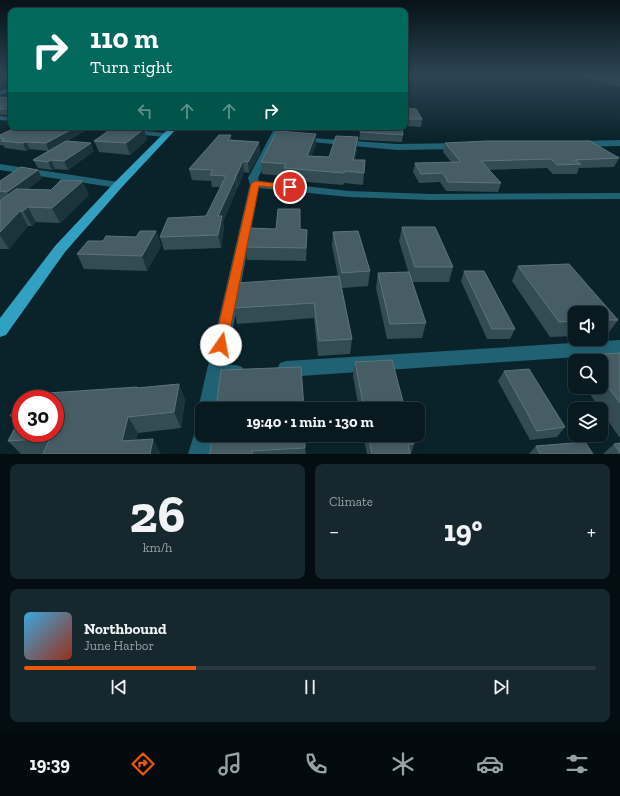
<!DOCTYPE html>
<meta charset="utf-8">
<style>
body{margin:0;font-family:"Zilla Slab",serif;background:#16272d;color:#f1f3f6;height:100vh;display:flex;flex-direction:column;font-size:15px;white-space:nowrap}
*{box-sizing:border-box;margin:0}
p{font-size:13px;color:#98a1a5}
.icon{flex:none;width:22px;height:22px;fill:none;stroke:currentColor;stroke-width:2;stroke-linecap:round;stroke-linejoin:round}
.map{position:relative;height:454px;overflow:hidden}
.details{display:flex;flex-direction:column;gap:10px;padding:10px;background:#040e12;flex:1}
.details>*{flex:none}
.guide{position:absolute;left:8px;top:8px;width:400px;height:122px;border-radius:8px;box-shadow:0 2px 6px #0003,0 0 0 1px #29383e;background:#00695c;color:#fff;overflow:hidden}
.tools{position:absolute;left:568px;top:306px;display:grid;gap:8px}
.tools a{display:grid;place-items:center;width:40px;height:40px;border-radius:8px;background:#081a20;box-shadow:0 2px 6px #0003,0 0 0 1px #29383e;font-size:20px}
.speed{position:absolute;left:12px;top:390px;display:flex;gap:8px;font-size:20px;font-weight:700;text-align:center}
.speed>*{display:grid;place-content:center;width:52px;height:52px;border-radius:50%;background:#081a20;box-shadow:0 2px 6px #0003,0 0 0 1px #29383e;line-height:1}
.speed .limit{border:6px solid #d22;background:#fff;color:#111}
.pin{position:absolute;display:grid;place-items:center;width:34px;height:34px;color:#fff;margin:-17px;border:2px solid #fff;border-radius:50%;box-shadow:0 1px 4px #0007}
.me{position:absolute;width:44px;margin:-22px;rotate:12deg;stroke-linejoin:round;filter:drop-shadow(0 0 3px #0008)}
.turn{display:flex;align-items:center;gap:14px;height:84px;padding:0 16px;font-size:18px}
.turn .icon{width:52px;height:52px;stroke-width:2.5}
.turn b{display:block;font-size:28px;line-height:34px}
.lanes{display:flex;align-items:center;height:38px;padding:0 16px;background:#0003;justify-content:center;gap:20px;direction:ltr}
.lanes .off{opacity:.35}
.big{font-size:30px;font-weight:700;line-height:1.1}
.details .tile{flex:1;display:flex;flex-direction:column;justify-content:center;gap:6px;min-width:0;padding:0 14px;border-radius:8px;background:#16272d}
.details .dial{align-items:center;gap:0}
.dial b{font-size:52px;line-height:1}
.song{display:flex;align-items:center;gap:12px}
.cover{width:48px;height:48px;border-radius:6px;background:linear-gradient(135deg,hsl(200 70% 55%),hsl(10 70% 35%))}
.played{height:4px;border-radius:2px;background:linear-gradient(90deg,#ea580c 30%,#29383e 30%)}
.keys{display:flex;justify-content:space-around;direction:ltr}
.heat{display:flex;justify-content:space-between;align-items:center;font-size:22px;direction:ltr}
.details .tiles{flex:1;display:grid;gap:10px;grid-template-columns:1fr 1fr}
.tile:last-child{grid-column:span 2}
.trip{position:absolute;left:195px;top:402px;width:230px;height:40px;border-radius:8px;background:#081a20;box-shadow:0 2px 6px #0003,0 0 0 1px #29383e;font-weight:700;line-height:40px;text-align:center}
.dock{display:flex;height:64px;justify-content:space-around;align-items:center;background:#030a0d;color:#98a1a5}
.dock .icon{width:28px;height:28px}
.dock .selected{color:#ea580c}
.dock b{font-size:18px;color:#f1f3f6}
.map>svg:first-child{display:block}
.lines{fill:none;stroke-linecap:round;stroke-linejoin:round}
.minor{fill:#216174;fill-rule:evenodd}
.major{fill:#32a0c0;fill-rule:evenodd}
.wall{fill:#334b53}
.shaded-wall{fill:#1b343b}
.building{fill:#465d65;stroke:#5e747b}
.route{fill:#ea580c;stroke:#983908}
</style>
<div class="map">
<svg width="620" height="454" viewBox="0 0 620 454">
<rect width="100%" height="100%" fill="#0a232a"/>
<g class="lines">
<g class="minor">
<polygon points="11,88 11,92 0,95 0,91"/>
<polygon points="0,116 11,117 11,121 0,120"/>
<polygon points="79,127 107,127 165,133 169,135 165,137 83,129"/>
<polygon points="275,127 283,127 258,178 259,181 349,191 430,194 620,193 620,199 430,200 349,197 259,188 226,365 236,365 242,367 245,373 242,379 236,381 223,382 218,409 202,409 202,416 198,409 250,184 248,178"/>
<polygon points="297,137 397,144 461,143 465,146 461,149 397,150 300,141 296,139"/>
<polygon points="620,140 620,146 579,147 575,144 579,141"/>
<polygon points="0,164 118,182 123,185 118,188 0,170"/>
<polygon points="620,340 620,354 286,377 280,375 277,369 280,363 286,361"/>
<polygon points="202,425 202,435 213,435 210,454 188,454 196,428"/>
</g>
<polygon class="major" points="170,127 178,127 122,187 65,252 6,335 0,337 0,318 55,246 114,183"/>
</g>
<g class="wall">
<polygon points="0,76 11,76 11,77 0,78"/>
<polygon points="580,76 620,76 620,87"/>
<polygon points="0,97 11,98 11,114 9,115 0,115"/>
<polygon points="405,108 422,119 421,127 406,126 405,124"/>
<polygon points="361,127 403,135 402,142 359,140"/>
<polygon points="144,129 147,140 130,155 99,152 94,141"/>
<polygon points="85,131 67,141 94,151 68,170 55,169 52,170 38,168 33,160 48,151 30,149 26,151 5,148 4,146 0,145 0,135"/>
<polygon points="358,137 357,148 355,160 365,160 363,185 344,183 343,185 284,180 284,176 262,174 261,162 316,145 311,156 329,157"/>
<polygon points="232,140 259,142 260,153 249,173 244,172 223,222 224,228 221,248 164,250 160,237 206,216 221,187 212,187 211,181 192,180 189,169"/>
<polygon points="445,143 619,158 614,167 579,168 577,174 553,174 547,168 489,170 501,183 498,192 446,191 440,182 419,183 413,172 415,163 452,163 443,152"/>
<polygon points="42,178 28,189 89,195 60,223 36,222 32,226 28,226 9,249 0,249 0,201 1,200 0,200 0,181"/>
<polygon points="402,227 453,267 449,282 412,282 426,323 422,338 387,339 376,288 378,273 409,274 399,241"/>
<polygon points="300,229 307,242 306,261 247,260 245,247"/>
<polygon points="156,231 161,246 147,271 84,269 77,254 103,241 136,237"/>
<polygon points="333,232 370,271 368,286 342,288 352,339 350,354 318,356 314,318 237,324 234,308 338,276 332,246"/>
<polygon points="518,266 618,320 607,335 601,335 601,313 575,313 575,336 550,337 512,281"/>
<polygon points="464,271 515,329 510,339 487,339 461,281"/>
<polygon points="620,353 620,438 601,411 601,409 600,409 585,387 601,387 601,361 580,361 584,355"/>
<polygon points="355,362 405,409 359,409 353,376"/>
<polygon points="575,368 575,373 573,370"/>
<polygon points="504,371 565,427 557,437 530,440 498,381"/>
<polygon points="179,384 185,400 181,428 138,433 136,440 161,454 21,454 8,441 19,421 15,421 10,416 21,401 21,433 138,388"/>
<polygon points="363,435 412,435 414,444 411,454 367,454"/>
<polygon points="620,443 620,454 603,454 614,444"/>
<polygon points="536,446 593,454 529,454"/>
<polygon points="305,448 306,454 210,454"/>
</g>
<g class="shaded-wall">
<polygon points="11,107 11,114 9,115 6,109"/>
<polygon points="76,127 83,127 85,131 49,151 46,143"/>
<polygon points="144,129 147,140 130,155 126,143"/>
<polygon points="316,134 316,145 307,167 307,156"/>
<polygon points="231,135 233,145 228,140"/>
<polygon points="358,137 357,148 352,171 353,160"/>
<polygon points="26,142 30,149 26,151 23,143"/>
<polygon points="259,142 260,153 249,173 248,162"/>
<polygon points="91,143 94,151 68,170 64,161"/>
<polygon points="51,160 55,169 52,170 48,162"/>
<polygon points="243,161 244,172 238,188 236,176"/>
<polygon points="38,170 42,178 12,201 7,192"/>
<polygon points="236,177 237,189 223,222 224,228 221,248 218,235 218,216"/>
<polygon points="83,181 89,195 60,223 52,208"/>
<polygon points="28,207 36,222 32,226 23,211"/>
<polygon points="20,211 28,226 9,249 0,235 0,232"/>
<polygon points="307,230 307,242 306,261 306,248"/>
<polygon points="156,231 161,246 147,271 142,256"/>
<polygon points="179,384 185,400 181,428 174,412"/>
<polygon points="128,417 138,433 133,454 122,441"/>
<polygon points="153,439 161,454 150,454"/>
</g>
<g class="building">
<polygon points="601,76 620,76 620,81"/>
<polygon points="0,97 11,98 11,107 6,109 0,109"/>
<polygon points="405,108 416,109 422,119 407,119 405,114"/>
<polygon points="17,127 76,127 46,143 26,142 23,143 1,141 5,139 0,138 0,135"/>
<polygon points="114,127 119,127 144,129 126,143 94,141"/>
<polygon points="361,127 402,127 403,135 360,132"/>
<polygon points="277,131 316,134 307,156 329,157 336,136 358,137 353,160 365,160 364,173 345,171 344,173 284,168 286,164 261,162"/>
<polygon points="219,135 231,135 228,140 259,142 248,162 243,161 236,176 234,176 236,177 218,216 222,216 218,235 160,237 168,218 206,216 226,176 210,175 213,170 189,169"/>
<polygon points="66,141 91,143 64,161 51,160 48,162 33,160"/>
<polygon points="487,141 590,141 619,158 575,160 581,164 557,165 551,159 481,161 501,183 448,182 443,173 421,174 415,163 461,162 445,143"/>
<polygon points="21,167 38,170 7,192 0,191 0,181"/>
<polygon points="61,180 83,181 52,208 28,207 23,211 20,211 0,232 0,201 16,189 51,190"/>
<polygon points="278,209 300,209 300,229 307,230 306,248 245,247 249,228 276,229"/>
<polygon points="402,227 435,227 453,267 415,267"/>
<polygon points="140,231 156,231 142,256 77,254 88,241 103,241 106,236 136,237"/>
<polygon points="358,231 370,271 342,273 333,232"/>
<polygon points="569,264 618,320 601,320 601,313 575,313 575,321 559,322 518,266"/>
<polygon points="464,271 484,271 515,329 492,329"/>
<polygon points="409,272 426,323 390,324 378,273"/>
<polygon points="339,276 352,339 319,341 314,303 234,308 238,283"/>
<polygon points="620,353 620,403 601,378 601,361 588,361 584,355"/>
<polygon points="392,360 405,409 364,409 355,362"/>
<polygon points="301,367 304,409 216,409 221,370"/>
<polygon points="529,369 565,427 537,431 504,371"/>
<polygon points="179,384 174,412 128,417 122,441 153,439 150,454 43,454 50,438 8,441 21,416 21,433 55,433 55,399 30,399 33,394 137,387 137,388"/>
<polygon points="19,401 21,401 21,415 10,416"/>
<polygon points="212,435 305,435 305,448 252,451 252,454 210,454"/>
<polygon points="368,435 412,435 414,444 408,444 410,454 372,454"/>
<polygon points="585,442 593,454 540,454 536,446"/>
<polygon points="620,443 620,453 614,444"/>
</g>
<linearGradient id="sky" x2="0" y2="1"><stop stop-color="#061317"/><stop offset="0.55" stop-color="#2d4555"/><stop offset="1" stop-color="#2d4555" stop-opacity="0"/></linearGradient>
<rect width="620" height="139" fill="url(#sky)"/>
<polygon class="route" points="255,181 290,185 294,187 290,189 259,186 227,345 225,349 221,350 216,349 214,345 251,184"/>
</svg>
<div class="tools">
<a><svg class="icon" aria-label="sound" viewBox="0 0 24 24"><path d="M4 9h4l5-4v14l-5-4H4zM17 9q2 3 0 6"/></svg></a>
<a><svg class="icon" aria-label="search" viewBox="0 0 24 24"><circle cx="10" cy="10" r="6"/><path d="M15 15l6 6"/></svg></a>
<a><svg class="icon" aria-label="layers" viewBox="0 0 24 24"><path d="M12 4l9 5-9 5-9-5zM3 14l9 5 9-5"/></svg></a>
</div>
<div class="speed"><div class="limit">30</div></div>
<div class="pin" style="left:290px;top:187px;background:#d93025"><svg class="icon" aria-label="arrive" viewBox="0 0 24 24"><path d="M6 21V4h12l-3 4 3 4H6"/></svg></div>
<svg class="me" style="left:221px;top:345px" viewBox="-20 -20 40 40"><circle r="19" fill="#fff"/><path d="M0-13L10 11 0 6-10 11z" fill="#ea580c"/></svg>
<div class="trip">19:40 · 1 min · 130 m</div>
<div class="guide">
<div class="turn"><svg class="icon" aria-label="right" viewBox="0 0 24 24"><path d="M7 20v-9h11M14 6l5 5-5 5"/></svg><div><b>110 m</b>Turn right</div></div>
<div class="lanes"><svg class="icon off" aria-label="left" viewBox="0 0 24 24"><path d="M17 20v-9H6M10 6l-5 5 5 5"/></svg><svg class="icon off" aria-label="ahead" viewBox="0 0 24 24"><path d="M12 20V5M6 11l6-6 6 6"/></svg><svg class="icon off" aria-label="ahead" viewBox="0 0 24 24"><path d="M12 20V5M6 11l6-6 6 6"/></svg><svg class="icon" aria-label="right" viewBox="0 0 24 24"><path d="M7 20v-9h11M14 6l5 5-5 5"/></svg></div>
</div>
</div>
<section class="details">
<div class="tiles">
<div class="tile dial"><b>26</b><p>km/h</p></div>
<div class="tile"><p>Climate</p>
<div class="heat"><a>−</a><b class="big">19°</b><a>+</a></div>
</div>
<div class="tile">
<div class="song"><i class="cover"></i><div><b>Northbound</b><p>June Harbor</p></div></div>
<div class="played"></div>
<div class="keys"><svg class="icon" aria-label="previous" viewBox="0 0 24 24"><path d="M18 5L8 12l10 7zM5 5v14"/></svg><svg class="icon" aria-label="pause" viewBox="0 0 24 24"><path d="M8 5v14M16 5v14"/></svg><svg class="icon" aria-label="next" viewBox="0 0 24 24"><path d="M6 5l10 7-10 7zM19 5v14"/></svg></div>
</div>
</div>
</section>
<nav class="dock">
<b>19:39</b>
<svg class="icon selected" aria-label="directions" viewBox="0 0 24 24"><path d="M12 3l9 9-9 9-9-9zM9 14v-3h6M13 9l2 2-2 2"/></svg>
<svg class="icon" aria-label="music" viewBox="0 0 24 24"><path d="M9 18V5l10-2v13"/><circle cx="6" cy="18" r="3"/><circle cx="16" cy="16" r="3"/></svg>
<svg class="icon" aria-label="phone" viewBox="0 0 24 24"><path d="M5 4h4l2 5-3 2q2 4 5 5l2-3 5 2v4C11 20 4 13 5 4z"/></svg>
<svg class="icon" aria-label="climate" viewBox="0 0 24 24"><path d="M12 3v18M4 7l16 10M4 17L20 7"/></svg>
<svg class="icon" aria-label="car" viewBox="0 0 24 24"><path d="M5 17H2v-5l4-1 3-4h7l3 4 3 1v5h-3M9 17h6M6 11h13"/><circle cx="7" cy="17" r="2"/><circle cx="17" cy="17" r="2"/></svg>
<svg class="icon" aria-label="filters" viewBox="0 0 24 24"><path d="M4 7h16M4 17h16"/><circle cx="9" cy="7" r="2"/><circle cx="15" cy="17" r="2"/></svg>
</nav>
